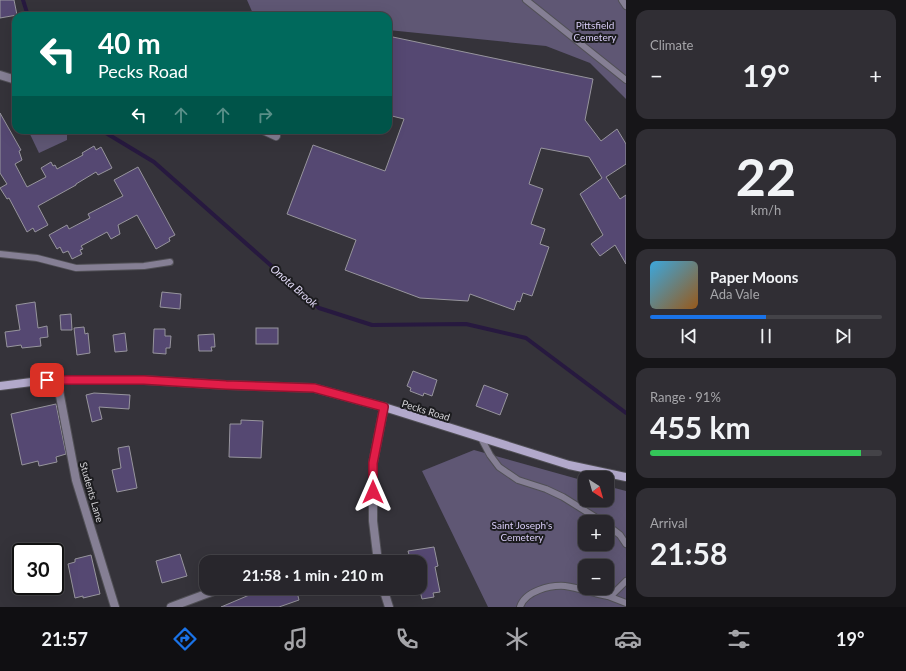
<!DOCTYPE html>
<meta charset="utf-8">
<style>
body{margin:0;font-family:Lato,sans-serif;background:#302e34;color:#f1f3f6;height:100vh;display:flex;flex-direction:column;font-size:15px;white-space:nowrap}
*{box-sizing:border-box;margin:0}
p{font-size:13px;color:#a5a5a9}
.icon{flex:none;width:22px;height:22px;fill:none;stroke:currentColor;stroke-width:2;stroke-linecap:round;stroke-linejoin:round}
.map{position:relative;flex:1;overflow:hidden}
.side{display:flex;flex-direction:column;gap:10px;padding:10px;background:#161518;width:280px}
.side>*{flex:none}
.banner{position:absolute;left:12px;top:12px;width:380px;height:122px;border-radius:12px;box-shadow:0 4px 16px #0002,0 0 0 1px #444348;background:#00695c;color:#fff;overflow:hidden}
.needle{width:26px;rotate:143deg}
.fabs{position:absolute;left:578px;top:471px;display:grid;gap:8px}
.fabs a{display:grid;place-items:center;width:36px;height:36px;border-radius:8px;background:#28262c;box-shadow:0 4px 16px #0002,0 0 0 1px #444348;font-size:20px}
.speed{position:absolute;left:12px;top:543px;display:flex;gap:8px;font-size:20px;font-weight:700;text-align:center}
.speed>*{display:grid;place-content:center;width:52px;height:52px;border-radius:50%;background:#28262c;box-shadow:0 4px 16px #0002,0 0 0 1px #444348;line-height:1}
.speed .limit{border:2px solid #111;border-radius:6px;background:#fff;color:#111}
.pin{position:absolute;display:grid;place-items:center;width:34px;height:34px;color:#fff;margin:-17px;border-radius:8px;box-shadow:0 2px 6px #0006}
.me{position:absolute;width:44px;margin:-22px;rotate:0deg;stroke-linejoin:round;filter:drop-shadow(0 0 3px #0008)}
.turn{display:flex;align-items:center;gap:14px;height:84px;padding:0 20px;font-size:18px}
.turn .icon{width:52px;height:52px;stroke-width:2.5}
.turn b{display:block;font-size:28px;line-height:34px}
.lanes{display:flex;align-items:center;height:38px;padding:0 20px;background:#0003;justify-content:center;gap:20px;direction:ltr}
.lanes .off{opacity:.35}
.big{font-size:30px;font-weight:700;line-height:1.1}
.side .card{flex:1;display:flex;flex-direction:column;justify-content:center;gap:6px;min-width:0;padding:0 14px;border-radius:12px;background:#302e34}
.side .dial{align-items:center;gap:0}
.dial b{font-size:52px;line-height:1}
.song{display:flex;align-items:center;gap:12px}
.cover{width:48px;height:48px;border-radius:6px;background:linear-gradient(135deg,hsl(200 70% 55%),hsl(30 70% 35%))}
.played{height:4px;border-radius:2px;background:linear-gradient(90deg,#1a73e8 50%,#444348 50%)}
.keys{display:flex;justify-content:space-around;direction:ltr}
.heat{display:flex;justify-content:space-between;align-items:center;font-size:22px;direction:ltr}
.charge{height:6px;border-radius:3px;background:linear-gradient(90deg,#34c759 91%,#444348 0)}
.trip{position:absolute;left:199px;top:555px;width:228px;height:40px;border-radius:12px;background:#28262c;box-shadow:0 4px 16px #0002,0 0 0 1px #444348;font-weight:700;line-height:40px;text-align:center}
.menu{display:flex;height:64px;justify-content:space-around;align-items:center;background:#100f12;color:#a5a5a9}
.menu .icon{width:28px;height:28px}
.menu .current{color:#1a73e8}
.menu b{font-size:18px;color:#f1f3f6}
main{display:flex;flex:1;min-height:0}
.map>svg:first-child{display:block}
.green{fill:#5f5774;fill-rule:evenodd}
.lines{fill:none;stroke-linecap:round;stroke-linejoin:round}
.stream{stroke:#27193f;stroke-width:4}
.building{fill:#554872;stroke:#97959d}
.lane-casing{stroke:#515056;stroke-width:8}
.street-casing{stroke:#515056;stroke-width:10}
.secondary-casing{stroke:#515056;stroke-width:10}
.lane{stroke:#857f94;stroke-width:6}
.street{stroke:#857f94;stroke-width:8}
.secondary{stroke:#b2a9cb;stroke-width:8}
.route-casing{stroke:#92132f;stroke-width:10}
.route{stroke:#e11d48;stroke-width:7}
.labels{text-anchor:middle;stroke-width:4;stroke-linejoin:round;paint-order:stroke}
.park-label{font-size:10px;fill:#d8ccf7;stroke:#1c1c1f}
.street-label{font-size:10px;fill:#d3d2d6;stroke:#1c1c1f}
.water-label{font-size:11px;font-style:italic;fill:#e1d9f6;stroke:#1c1c1f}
</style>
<main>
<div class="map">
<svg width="626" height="607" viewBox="0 0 626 607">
<rect width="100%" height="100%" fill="#35333a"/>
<g class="green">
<polygon points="247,0 626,0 626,99 590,63 546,46 388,30 388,16 254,16"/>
<polygon points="28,130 60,130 67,134 67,140 39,153"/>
<path d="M474,450l111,31v19h22v-14l19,5v116h-138l-66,-136zM585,522h22v22h-22zM585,566h22v22h-22z"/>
</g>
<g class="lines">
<g class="stream">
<polyline points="23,0 28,16"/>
<polyline points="101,130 154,162 319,308 372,325 466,324 526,338 626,413"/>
</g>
</g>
<g class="building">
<polygon points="0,0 14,0 17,15 0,18"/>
<polygon points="388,36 593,79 585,120 601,141 617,129 626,144 626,164 606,177 620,199 626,195 626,264 615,245 600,256 591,244 603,235 580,194 602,178 589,157 541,148 529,184 543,189 531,224 545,229 540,244 549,247 532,296 523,293 520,302 517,301 514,310 470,294 468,301 420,298 345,270 356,240 287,214 313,145 385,171 404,119 388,115"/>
<polygon points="0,113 21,150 19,151 22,160 15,164 27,187 46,177 41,168 51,162 53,166 55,165 57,169 83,155 82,153 94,146 96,150 101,147 112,168 98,175 96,172 76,184 76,185 38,206 48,225 35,232 33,228 27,232 9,198 7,199 0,188 7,184 0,173"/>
<polygon points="138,167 175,235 169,238 170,241 156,249 137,215 118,225 120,234 111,239 107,232 81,246 83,249 80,250 82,254 72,259 68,251 63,253 60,247 57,249 49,235 67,225 69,229 90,218 88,214 123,196 114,180"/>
<polygon points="162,292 181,294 180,309 160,307"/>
<polygon points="35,302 38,328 47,326 48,337 40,338 41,346 22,348 21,345 7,347 5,332 20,330 16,305"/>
<polygon points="71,314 72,330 61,330 60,315"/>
<polygon points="84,327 85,334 88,333 90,353 77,355 74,328"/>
<rect x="256" y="328" width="22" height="16"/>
<polygon points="154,329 165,329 165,336 171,336 170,348 166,348 166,354 153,353"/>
<polygon points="125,333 127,351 115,352 113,335"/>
<polygon points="214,334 215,347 211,347 212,351 199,351 198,335"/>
<polygon points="413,371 437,380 432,396 424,393 423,396 410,391 411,388 407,386"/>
<polygon points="484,385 508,394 500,415 476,406"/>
<polygon points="94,393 130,395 129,409 99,407 102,419 92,422 86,395"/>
<polygon points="56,404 66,454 56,457 57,462 39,466 38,461 22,465 11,414"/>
<polygon points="241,420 263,421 261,458 229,457 230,424 241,424"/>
<polygon points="129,446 137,488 117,492 112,470 121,468 118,448"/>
<polygon points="434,547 438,566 435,567 440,592 433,593 434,597 422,599 420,591 420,562 411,562 408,551"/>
<polygon points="180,554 187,576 162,583 156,561"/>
<polygon points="91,555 100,594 83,598 83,596 75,598 68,564 75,562 75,559"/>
<polygon points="251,588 296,588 299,600 279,607 221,607 254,593"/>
</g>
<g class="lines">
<defs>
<g id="lane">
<polyline points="526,0 626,80"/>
<polyline points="622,0 626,6"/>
<polyline points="0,254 37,258 76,268 144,266 170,262"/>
<polyline points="481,438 490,455 499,467 518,480 546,489 563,497 603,522"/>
<polyline points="607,525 620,535 626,544"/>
<polyline points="626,581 613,594 608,596 626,603"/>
<path d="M520,607c5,-16 30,-22 45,-21 15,2 29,8 43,10"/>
</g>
<g id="street">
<polyline points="0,75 16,80"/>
<polyline points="263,130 276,136"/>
<polyline points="57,380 76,480 115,607"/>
<polyline points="378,562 373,521 373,463 384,407"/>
<polyline points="383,588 389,607"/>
<polyline points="171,607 222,588"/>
</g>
<polyline id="secondary" points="0,386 47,380 144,380 226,385 314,388 384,407 569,465 626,477"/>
</defs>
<use href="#lane" class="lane-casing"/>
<use href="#street" class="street-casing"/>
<use href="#secondary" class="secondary-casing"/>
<use href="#lane" class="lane"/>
<use href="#street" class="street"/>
<use href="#secondary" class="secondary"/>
</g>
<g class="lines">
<defs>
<polyline id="route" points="47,380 144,380 226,385 314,388 384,407 373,463 373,492"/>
</defs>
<use href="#route" class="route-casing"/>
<use href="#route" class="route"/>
</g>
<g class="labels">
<g class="park-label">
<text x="595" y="29">Pittsfield<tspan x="595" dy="12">Cemetery</tspan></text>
<text x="522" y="529">Saint Joseph's<tspan x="522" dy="12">Cemetery</tspan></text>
</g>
<g class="street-label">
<text transform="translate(426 410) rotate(17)" y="4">Pecks Road</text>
<text transform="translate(92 492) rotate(74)" y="4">Students Lane</text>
</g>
<g class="water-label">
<text transform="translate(294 286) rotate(41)" y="4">Onota Brook</text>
</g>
</g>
</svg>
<div class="fabs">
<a><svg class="needle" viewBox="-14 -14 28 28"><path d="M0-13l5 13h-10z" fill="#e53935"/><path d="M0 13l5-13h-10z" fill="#a5a5a9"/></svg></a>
<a>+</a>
<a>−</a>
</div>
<div class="speed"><div class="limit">30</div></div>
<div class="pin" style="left:47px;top:380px;background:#d93025"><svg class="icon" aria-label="arrive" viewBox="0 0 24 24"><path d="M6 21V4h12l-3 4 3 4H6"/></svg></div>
<svg class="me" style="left:373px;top:492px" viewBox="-20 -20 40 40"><path d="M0-17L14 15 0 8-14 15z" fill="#e11d48" stroke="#fff" stroke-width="4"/></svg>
<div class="trip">21:58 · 1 min · 210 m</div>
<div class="banner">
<div class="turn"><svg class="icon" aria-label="left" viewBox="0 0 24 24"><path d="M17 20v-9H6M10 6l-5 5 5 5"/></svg><div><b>40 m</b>Pecks Road</div></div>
<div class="lanes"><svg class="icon" aria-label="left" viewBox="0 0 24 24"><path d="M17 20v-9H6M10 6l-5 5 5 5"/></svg><svg class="icon off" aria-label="ahead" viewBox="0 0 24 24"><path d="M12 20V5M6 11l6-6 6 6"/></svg><svg class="icon off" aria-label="ahead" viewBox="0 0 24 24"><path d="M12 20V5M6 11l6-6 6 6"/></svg><svg class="icon off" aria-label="right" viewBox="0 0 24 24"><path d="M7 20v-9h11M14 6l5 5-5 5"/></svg></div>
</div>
</div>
<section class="side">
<div class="card"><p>Climate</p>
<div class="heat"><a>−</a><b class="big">19°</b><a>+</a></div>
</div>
<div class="card dial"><b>22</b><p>km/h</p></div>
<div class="card">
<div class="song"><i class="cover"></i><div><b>Paper Moons</b><p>Ada Vale</p></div></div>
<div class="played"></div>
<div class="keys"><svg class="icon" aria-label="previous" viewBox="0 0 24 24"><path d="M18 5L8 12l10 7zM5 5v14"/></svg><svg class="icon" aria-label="pause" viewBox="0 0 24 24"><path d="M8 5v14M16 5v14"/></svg><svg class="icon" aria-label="next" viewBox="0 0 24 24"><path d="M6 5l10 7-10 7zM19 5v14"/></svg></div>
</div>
<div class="card"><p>Range · 91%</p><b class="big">455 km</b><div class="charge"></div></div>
<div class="card"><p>Arrival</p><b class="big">21:58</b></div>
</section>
</main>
<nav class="menu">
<b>21:57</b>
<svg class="icon current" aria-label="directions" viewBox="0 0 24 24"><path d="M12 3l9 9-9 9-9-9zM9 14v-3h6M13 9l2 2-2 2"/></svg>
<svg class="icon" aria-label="music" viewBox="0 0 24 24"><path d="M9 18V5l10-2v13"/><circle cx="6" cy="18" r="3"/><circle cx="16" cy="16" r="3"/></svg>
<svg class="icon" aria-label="phone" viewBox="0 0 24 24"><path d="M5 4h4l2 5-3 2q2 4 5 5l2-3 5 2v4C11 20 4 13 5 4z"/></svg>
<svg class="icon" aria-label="climate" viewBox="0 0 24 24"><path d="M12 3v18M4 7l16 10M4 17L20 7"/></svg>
<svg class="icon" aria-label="car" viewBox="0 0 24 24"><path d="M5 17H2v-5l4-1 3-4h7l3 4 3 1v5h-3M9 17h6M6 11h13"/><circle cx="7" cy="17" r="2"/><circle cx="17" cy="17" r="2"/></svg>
<svg class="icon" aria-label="filters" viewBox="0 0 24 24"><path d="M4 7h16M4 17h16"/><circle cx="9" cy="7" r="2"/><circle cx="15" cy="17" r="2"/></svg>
<b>19°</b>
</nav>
